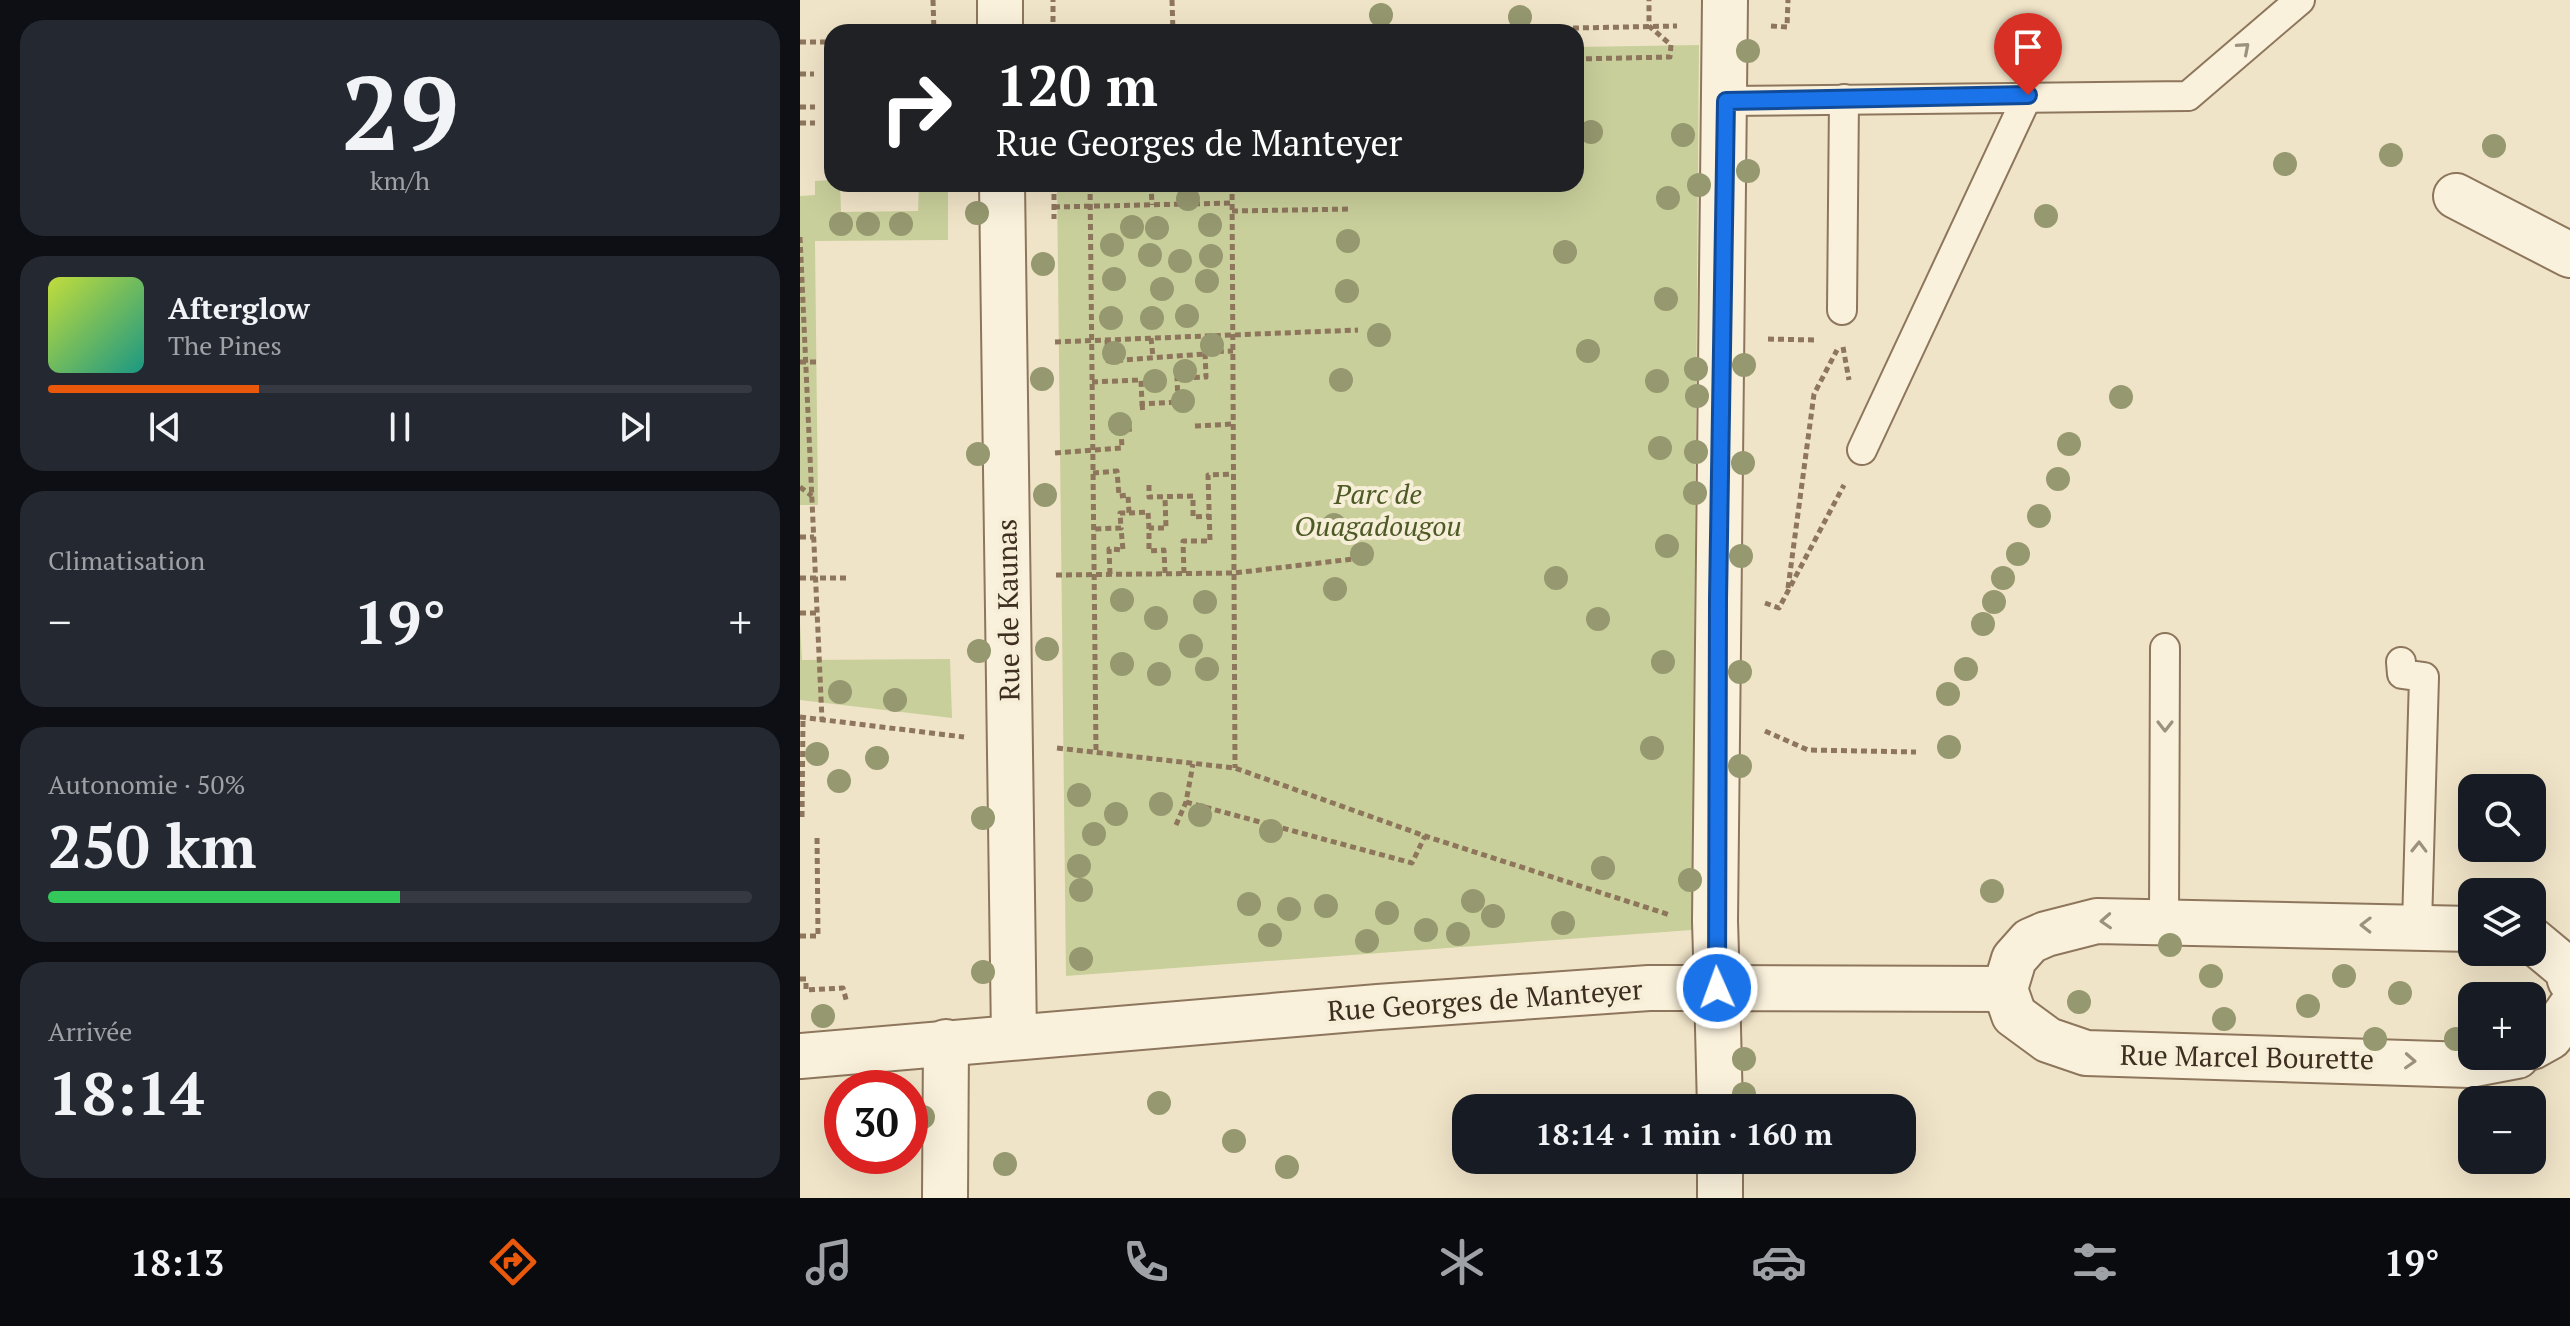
<!DOCTYPE html>
<html lang="fr">
<meta charset="utf-8">
<style>
body{margin:0;font-family:"PT Serif",serif;background:#242831;color:#f1f3f6;height:100vh;display:flex;flex-direction:column;font-size:30px;white-space:nowrap}
*{box-sizing:border-box;margin:0}
p{font-size:26px;color:#9ea1a6}
.icon{flex:none;width:44px;height:44px;fill:none;stroke:currentColor;stroke-width:2;stroke-linecap:round;stroke-linejoin:round}
.map{position:relative;flex:1;overflow:hidden}
.details{display:flex;flex-direction:column;gap:20px;padding:20px;background:#0d0f14;width:800px}
.details>*{flex:none}
.top-card{position:absolute;left:24px;top:24px;width:760px;height:168px;border-radius:24px;box-shadow:0 8px 32px #0002;background:#202124;color:#fff;overflow:hidden}
.tools{position:absolute;left:1658px;top:774px;display:grid;gap:16px}
.tools a{display:grid;place-items:center;width:88px;height:88px;border-radius:16px;background:#171b24;box-shadow:0 8px 32px #0002;font-size:40px}
.speed{position:absolute;left:24px;top:1070px;display:flex;gap:16px;font-size:40px;font-weight:700;text-align:center}
.speed>*{display:grid;place-content:center;width:104px;height:104px;border-radius:50%;background:#171b24;box-shadow:0 8px 32px #0002;line-height:1}
.speed .limit{border:12px solid #d22;background:#fff;color:#111}
.pin{position:absolute;display:grid;place-items:center;width:68px;height:68px;color:#fff;margin:-82px -34px;border-radius:50% 50% 50% 0;rotate:-45deg;box-shadow:0 0 8px #0007}
.pin .icon{rotate:45deg}
.me{position:absolute;width:88px;margin:-44px;rotate:358deg;stroke-linejoin:round;filter:drop-shadow(0 0 6px #0008)}
.turn{display:flex;align-items:center;gap:28px;height:168px;padding:0 40px;font-size:36px}
.turn .icon{width:104px;height:104px;stroke-width:2.5}
.turn b{display:block;font-size:56px;line-height:68px}
.big{font-size:60px;font-weight:600;line-height:1.1}
.details .card{flex:1;display:flex;flex-direction:column;justify-content:center;gap:12px;min-width:0;padding:0 28px;border-radius:24px;background:#242831}
.details .dial{align-items:center;gap:0}
.dial b{font-size:104px;line-height:1}
.song{display:flex;align-items:center;gap:24px}
.cover{width:96px;height:96px;border-radius:12px;background:linear-gradient(135deg,hsl(70 70% 55%),hsl(170 70% 35%))}
.played{height:8px;border-radius:4px;background:linear-gradient(90deg,#ea580c 30%,#363941 30%)}
.keys{display:flex;justify-content:space-around;direction:ltr}
.heat{display:flex;justify-content:space-between;align-items:center;font-size:44px;direction:ltr}
.charge{height:12px;border-radius:6px;background:linear-gradient(90deg,#34c759 50%,#363941 0)}
.trip{position:absolute;left:652px;top:1094px;width:464px;height:80px;border-radius:24px;background:#171b24;box-shadow:0 8px 32px #0002;font-weight:600;line-height:80px;text-align:center}
.menu{display:flex;height:128px;justify-content:space-around;align-items:center;background:#090b0e;color:#9ea1a6}
.menu .icon{width:56px;height:56px}
.menu .on{color:#ea580c}
.menu b{font-size:36px;color:#f1f3f6}
main{display:flex;flex:1;min-height:0}
.map>svg:first-child{display:block}
.green{fill:#c9cf9b}
.lines{fill:none;stroke-linecap:round;stroke-linejoin:round}
.service-casing{stroke:#8d765c;stroke-width:32}
.minor-casing{stroke:#8d765c;stroke-width:48}
.path{stroke:#8d765c;stroke-width:5;stroke-dasharray:6 4;stroke-linecap:butt}
.service{stroke:#faf1dc;stroke-width:28}
.minor{stroke:#faf1dc;stroke-width:44}
.tree{fill:#96986f}
.oneway{stroke:#9c907e}
.route-casing{stroke:#114b97;stroke-width:20}
.route{stroke:#1a73e8;stroke-width:14}
.labels{text-anchor:middle;stroke-width:8;stroke-linejoin:round;paint-order:stroke}
.park-label{font-size:28px;font-style:italic;fill:#4d5a26;stroke:#f7eed8}
.street-label{font-size:28px;fill:#3d2e20;stroke:#f7eed8}
</style>
<main>
<section class="details">
<div class="card dial"><b>29</b><p>km/h</p></div>
<div class="card">
<div class="song"><i class="cover"></i><div><b>Afterglow</b><p>The Pines</p></div></div>
<div class="played"></div>
<div class="keys"><svg class="icon" aria-label="previous" viewBox="0 0 24 24"><path d="M18 5L8 12l10 7zM5 5v14"/></svg><svg class="icon" aria-label="pause" viewBox="0 0 24 24"><path d="M8 5v14M16 5v14"/></svg><svg class="icon" aria-label="next" viewBox="0 0 24 24"><path d="M6 5l10 7-10 7zM19 5v14"/></svg></div>
</div>
<div class="card"><p>Climatisation</p>
<div class="heat"><a>−</a><b class="big">19°</b><a>+</a></div>
</div>
<div class="card"><p>Autonomie · 50%</p><b class="big">250 km</b><div class="charge"></div></div>
<div class="card"><p>Arrivée</p><b class="big">18:14</b></div>
</section>
<div class="map">
<svg width="1770" height="1198" viewBox="0 0 1770 1198">
<rect width="100%" height="100%" fill="#f0e4c8"/>
<g class="green">
<polygon points="899,45 892,930 266,976 257,184 776,184 776,47"/>
<polygon points="32,180 32,184 40,184 41,212 118,211 119,184 148,184 148,240 15,241 18,505 0,505 0,196 15,195 15,181"/>
<polygon points="0,623 2,660 150,659 152,718 0,700"/>
</g>
<g class="lines">
<defs>
<g id="service">
<polyline points="926,101 1388,96 1500,0"/>
<polyline points="1042,310 1044,99"/>
<polyline points="1062,450 1228,95"/>
<polyline points="1601,662 1602,674 1624,677 1617,925"/>
<polyline points="1364,921 1365,648"/>
</g>
<g id="minor">
<polyline points="200,0 200,32"/>
<polyline points="202,184 214,1037"/>
<polyline points="1656,196 1770,255"/>
<polyline points="1672,929 1297,921 1246,934 1230,941 1214,959 1205,989 1214,1015 1248,1040 1286,1053 1670,1065 1717,1056"/>
<polyline points="1732,940 1767,969 1770,980"/>
<polyline points="1732,1047 1750,1037 1770,1008"/>
<polyline points="0,1056 578,1007 849,988 917,988 915,921 925,0"/>
<polyline points="920,1108 917,988 1205,989"/>
<polyline points="145,1198 146,1042"/>
<polyline points="920,1198 920,1160"/>
</g>
</defs>
<use href="#service" class="service-casing"/>
<use href="#minor" class="minor-casing"/>
<g class="path">
<polyline points="133,0 134,32"/>
<polyline points="372,0 373,32"/>
<polyline points="971,26 987,27 988,0"/>
<polyline points="253,32 253,0"/>
<polyline points="573,32 877,26"/>
<polyline points="0,42 32,42"/>
<polyline points="776,59 870,57 871,45 849,26 849,0"/>
<polyline points="0,74 14,74"/>
<polyline points="0,107 15,107"/>
<polyline points="0,123 15,123"/>
<polyline points="254,184 254,219"/>
<polyline points="290,184 296,752"/>
<polyline points="351,184 352,205"/>
<polyline points="432,184 435,768"/>
<polyline points="254,207 432,203"/>
<polyline points="432,211 552,209"/>
<polyline points="0,237 22,720"/>
<polyline points="351,338 353,357"/>
<polyline points="968,339 1014,340"/>
<polyline points="307,340 308,361 405,354"/>
<polyline points="255,342 558,330"/>
<polyline points="1043,347 1049,380"/>
<polyline points="0,362 17,362"/>
<polyline points="292,382 341,380 342,404 378,402 377,378 406,377 405,352 433,351"/>
<polyline points="342,404 343,413"/>
<polyline points="395,426 433,424"/>
<polyline points="255,453 322,448 321,430 333,429"/>
<polyline points="293,473 317,471 319,496 328,495 329,513 320,513 321,528 293,529"/>
<polyline points="349,485 349,497 393,496 393,517 409,516"/>
<polyline points="0,487 12,496"/>
<polyline points="329,513 348,512 349,528"/>
<polyline points="0,537 14,537"/>
<polyline points="365,573 364,550 349,551 349,528 366,528 365,497"/>
<polyline points="384,573 383,541 410,541 408,475 433,474"/>
<polyline points="310,574 309,549 323,550 321,528"/>
<polyline points="256,575 434,573 553,559"/>
<polyline points="0,578 49,578"/>
<polyline points="988,588 1014,394 1037,350"/>
<polyline points="965,603 979,608 1044,485"/>
<polyline points="0,613 17,613"/>
<polyline points="0,717 164,737"/>
<polyline points="965,731 1008,750 1116,752"/>
<polyline points="257,748 435,768 625,836 870,915"/>
<polyline points="386,802 612,863 625,836"/>
<polyline points="2,817 3,717"/>
<polyline points="376,825 386,802 393,764"/>
<polyline points="0,936 18,936 17,834"/>
<polyline points="0,979 6,979 6,990 43,988 47,1003"/>
</g>
<use href="#service" class="service"/>
<use href="#minor" class="minor"/>
</g>
<g class="tree">
<circle cx="581" cy="15" r="12"/>
<circle cx="720" cy="17" r="12"/>
<circle cx="948" cy="51" r="12"/>
<circle cx="791" cy="132" r="12"/>
<circle cx="883" cy="135" r="12"/>
<circle cx="1694" cy="146" r="12"/>
<circle cx="1591" cy="155" r="12"/>
<circle cx="1485" cy="164" r="12"/>
<circle cx="948" cy="171" r="12"/>
<circle cx="899" cy="185" r="12"/>
<circle cx="868" cy="198" r="12"/>
<circle cx="388" cy="199" r="12"/>
<circle cx="177" cy="213" r="12"/>
<circle cx="1246" cy="216" r="12"/>
<circle cx="41" cy="224" r="12"/>
<circle cx="68" cy="224" r="12"/>
<circle cx="101" cy="224" r="12"/>
<circle cx="410" cy="225" r="12"/>
<circle cx="332" cy="227" r="12"/>
<circle cx="357" cy="228" r="12"/>
<circle cx="548" cy="241" r="12"/>
<circle cx="312" cy="245" r="12"/>
<circle cx="765" cy="252" r="12"/>
<circle cx="350" cy="255" r="12"/>
<circle cx="411" cy="256" r="12"/>
<circle cx="380" cy="261" r="12"/>
<circle cx="243" cy="264" r="12"/>
<circle cx="314" cy="279" r="12"/>
<circle cx="407" cy="281" r="12"/>
<circle cx="362" cy="289" r="12"/>
<circle cx="547" cy="291" r="12"/>
<circle cx="866" cy="299" r="12"/>
<circle cx="387" cy="316" r="12"/>
<circle cx="311" cy="318" r="12"/>
<circle cx="352" cy="318" r="12"/>
<circle cx="579" cy="335" r="12"/>
<circle cx="412" cy="345" r="12"/>
<circle cx="788" cy="351" r="12"/>
<circle cx="314" cy="353" r="12"/>
<circle cx="944" cy="365" r="12"/>
<circle cx="896" cy="369" r="12"/>
<circle cx="385" cy="371" r="12"/>
<circle cx="242" cy="379" r="12"/>
<circle cx="541" cy="380" r="12"/>
<circle cx="355" cy="381" r="12"/>
<circle cx="857" cy="381" r="12"/>
<circle cx="897" cy="396" r="12"/>
<circle cx="1321" cy="397" r="12"/>
<circle cx="383" cy="401" r="12"/>
<circle cx="320" cy="424" r="12"/>
<circle cx="1269" cy="444" r="12"/>
<circle cx="860" cy="448" r="12"/>
<circle cx="896" cy="452" r="12"/>
<circle cx="178" cy="454" r="12"/>
<circle cx="943" cy="463" r="12"/>
<circle cx="1258" cy="479" r="12"/>
<circle cx="895" cy="493" r="12"/>
<circle cx="245" cy="495" r="12"/>
<circle cx="1239" cy="516" r="12"/>
<circle cx="534" cy="525" r="12"/>
<circle cx="867" cy="546" r="12"/>
<circle cx="562" cy="554" r="12"/>
<circle cx="1218" cy="554" r="12"/>
<circle cx="941" cy="556" r="12"/>
<circle cx="756" cy="578" r="12"/>
<circle cx="1203" cy="578" r="12"/>
<circle cx="535" cy="589" r="12"/>
<circle cx="322" cy="600" r="12"/>
<circle cx="405" cy="602" r="12"/>
<circle cx="1194" cy="602" r="12"/>
<circle cx="356" cy="618" r="12"/>
<circle cx="798" cy="619" r="12"/>
<circle cx="1183" cy="624" r="12"/>
<circle cx="391" cy="646" r="12"/>
<circle cx="247" cy="649" r="12"/>
<circle cx="179" cy="651" r="12"/>
<circle cx="863" cy="662" r="12"/>
<circle cx="322" cy="664" r="12"/>
<circle cx="407" cy="669" r="12"/>
<circle cx="1166" cy="669" r="12"/>
<circle cx="940" cy="672" r="12"/>
<circle cx="359" cy="674" r="12"/>
<circle cx="40" cy="692" r="12"/>
<circle cx="1148" cy="694" r="12"/>
<circle cx="95" cy="700" r="12"/>
<circle cx="1149" cy="747" r="12"/>
<circle cx="852" cy="748" r="12"/>
<circle cx="17" cy="754" r="12"/>
<circle cx="77" cy="758" r="12"/>
<circle cx="940" cy="766" r="12"/>
<circle cx="39" cy="781" r="12"/>
<circle cx="279" cy="795" r="12"/>
<circle cx="361" cy="804" r="12"/>
<circle cx="316" cy="814" r="12"/>
<circle cx="400" cy="815" r="12"/>
<circle cx="183" cy="818" r="12"/>
<circle cx="471" cy="831" r="12"/>
<circle cx="294" cy="834" r="12"/>
<circle cx="279" cy="866" r="12"/>
<circle cx="803" cy="868" r="12"/>
<circle cx="890" cy="880" r="12"/>
<circle cx="281" cy="890" r="12"/>
<circle cx="1192" cy="891" r="12"/>
<circle cx="673" cy="901" r="12"/>
<circle cx="449" cy="904" r="12"/>
<circle cx="526" cy="906" r="12"/>
<circle cx="489" cy="909" r="12"/>
<circle cx="587" cy="913" r="12"/>
<circle cx="693" cy="916" r="12"/>
<circle cx="763" cy="923" r="12"/>
<circle cx="626" cy="930" r="12"/>
<circle cx="658" cy="934" r="12"/>
<circle cx="470" cy="935" r="12"/>
<circle cx="567" cy="941" r="12"/>
<circle cx="1370" cy="945" r="12"/>
<circle cx="281" cy="959" r="12"/>
<circle cx="183" cy="972" r="12"/>
<circle cx="1411" cy="976" r="12"/>
<circle cx="1544" cy="976" r="12"/>
<circle cx="1600" cy="993" r="12"/>
<circle cx="1279" cy="1002" r="12"/>
<circle cx="1508" cy="1006" r="12"/>
<circle cx="23" cy="1016" r="12"/>
<circle cx="1424" cy="1019" r="12"/>
<circle cx="1575" cy="1039" r="12"/>
<circle cx="1656" cy="1039" r="12"/>
<circle cx="944" cy="1059" r="12"/>
<circle cx="944" cy="1094" r="12"/>
<circle cx="359" cy="1103" r="12"/>
<circle cx="123" cy="1117" r="12"/>
<circle cx="434" cy="1141" r="12"/>
<circle cx="205" cy="1164" r="12"/>
<circle cx="487" cy="1167" r="12"/>
</g>
<defs><path id="oneway-chevron" d="M-2-3.5L2.5 0L-2 3.5" fill="none" stroke-width="1.6" stroke-linecap="round" stroke-linejoin="round" transform="scale(2)"/></defs>
<g class="oneway">
<use href="#oneway-chevron" transform="translate(1444 48) rotate(-41)"/>
<use href="#oneway-chevron" transform="translate(1365 726) rotate(90)"/>
<use href="#oneway-chevron" transform="translate(1619 847) rotate(-89)"/>
<use href="#oneway-chevron" transform="translate(1306 921) rotate(177)"/>
<use href="#oneway-chevron" transform="translate(1566 925) rotate(-179)"/>
<use href="#oneway-chevron" transform="translate(1610 1061) rotate(3)"/>
</g>
<g class="lines">
<defs>
<polyline id="route" points="917,988 918,599 926,101 1228,95"/>
</defs>
<use href="#route" class="route-casing"/>
<use href="#route" class="route"/>
</g>
<g class="labels">
<g class="park-label">
<text x="578" y="504">Parc de<tspan x="578" dy="32">Ouagadougou</tspan></text>
</g>
<g class="street-label">
<text transform="translate(208 610) rotate(-91)" y="10">Rue de Kaunas</text>
<text transform="translate(685 1000) rotate(-4)" y="10">Rue Georges de Manteyer</text>
<text transform="translate(1447 1057) rotate(1)" y="10">Rue Marcel Bourette</text>
</g>
</g>
</svg>
<div class="tools">
<a><svg class="icon" aria-label="search" viewBox="0 0 24 24"><circle cx="10" cy="10" r="6"/><path d="M15 15l6 6"/></svg></a>
<a><svg class="icon" aria-label="layers" viewBox="0 0 24 24"><path d="M12 4l9 5-9 5-9-5zM3 14l9 5 9-5"/></svg></a>
<a>+</a>
<a>−</a>
</div>
<div class="speed"><div class="limit">30</div></div>
<div class="pin" style="left:1228px;top:95px;background:#d93025"><svg class="icon" aria-label="arrive" viewBox="0 0 24 24"><path d="M6 21V4h12l-3 4 3 4H6"/></svg></div>
<svg class="me" style="left:917px;top:988px" viewBox="-20 -20 40 40"><circle r="17" fill="#1a73e8" stroke="#fff" stroke-width="3"/><path d="M0-11L8 9 0 5-8 9z" fill="#fff"/></svg>
<div class="trip">18:14 · 1 min · 160 m</div>
<div class="top-card">
<div class="turn"><svg class="icon" aria-label="right" viewBox="0 0 24 24"><path d="M7 20v-9h11M14 6l5 5-5 5"/></svg><div><b>120 m</b>Rue Georges de Manteyer</div></div>
</div>
</div>
</main>
<nav class="menu">
<b>18:13</b>
<svg class="icon on" aria-label="directions" viewBox="0 0 24 24"><path d="M12 3l9 9-9 9-9-9zM9 14v-3h6M13 9l2 2-2 2"/></svg>
<svg class="icon" aria-label="music" viewBox="0 0 24 24"><path d="M9 18V5l10-2v13"/><circle cx="6" cy="18" r="3"/><circle cx="16" cy="16" r="3"/></svg>
<svg class="icon" aria-label="phone" viewBox="0 0 24 24"><path d="M5 4h4l2 5-3 2q2 4 5 5l2-3 5 2v4C11 20 4 13 5 4z"/></svg>
<svg class="icon" aria-label="climate" viewBox="0 0 24 24"><path d="M12 3v18M4 7l16 10M4 17L20 7"/></svg>
<svg class="icon" aria-label="car" viewBox="0 0 24 24"><path d="M5 17H2v-5l4-1 3-4h7l3 4 3 1v5h-3M9 17h6M6 11h13"/><circle cx="7" cy="17" r="2"/><circle cx="17" cy="17" r="2"/></svg>
<svg class="icon" aria-label="filters" viewBox="0 0 24 24"><path d="M4 7h16M4 17h16"/><circle cx="9" cy="7" r="2"/><circle cx="15" cy="17" r="2"/></svg>
<b>19°</b>
</nav>
